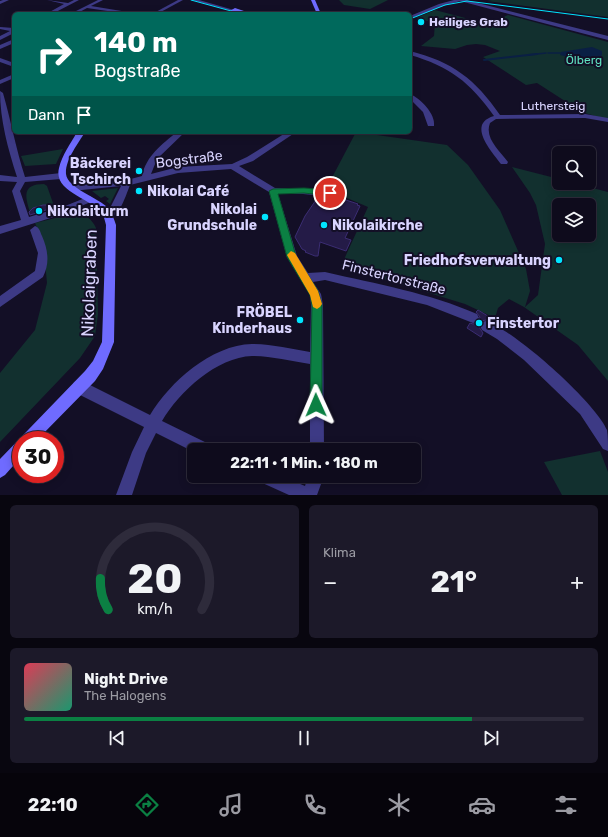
<!DOCTYPE html>
<html lang="de">
<meta charset="utf-8">
<style>
body{margin:0;font-family:Rubik,sans-serif;background:#1c1929;color:#f1f3f6;height:100vh;display:flex;flex-direction:column;font-size:15px;white-space:nowrap}
*{box-sizing:border-box;margin:0}
p{font-size:13px;color:#9b9ba3}
.icon{flex:none;width:22px;height:22px;fill:none;stroke:currentColor;stroke-width:2;stroke-linecap:round;stroke-linejoin:round}
.map{position:relative;height:495px;overflow:hidden}
.drawer{display:flex;flex-direction:column;gap:10px;padding:10px;background:#08060f;flex:1}
.drawer>*{flex:none}
.banner{position:absolute;left:12px;top:12px;width:400px;height:122px;border-radius:6px;box-shadow:0 2px 10px #0003,0 0 0 1px #2e2b3b;background:#00695c;color:#fff;overflow:hidden}
.controls{position:absolute;left:552px;top:146px;display:grid;gap:8px}
.controls a{display:grid;place-items:center;width:44px;height:44px;border-radius:6px;background:#0e0b1c;box-shadow:0 2px 10px #0003,0 0 0 1px #2e2b3b;font-size:20px}
.speed{position:absolute;left:12px;top:431px;display:flex;gap:8px;font-size:20px;font-weight:700;text-align:center}
.speed>*{display:grid;place-content:center;width:52px;height:52px;border-radius:50%;background:#0e0b1c;box-shadow:0 2px 10px #0003,0 0 0 1px #2e2b3b;line-height:1}
.speed .limit{border:6px solid #d22;background:#fff;color:#111}
.pin{position:absolute;display:grid;place-items:center;width:34px;height:34px;color:#fff;margin:-17px;border:2px solid #fff;border-radius:50%;box-shadow:0 1px 4px #0007}
.me{position:absolute;width:44px;margin:-22px;rotate:359deg;stroke-linejoin:round;filter:drop-shadow(0 0 3px #0008)}
.turn{display:flex;align-items:center;gap:14px;height:84px;padding:0 16px;font-size:18px}
.turn .icon{width:52px;height:52px;stroke-width:2.5}
.turn b{display:block;font-size:28px;line-height:34px}
.then{display:flex;align-items:center;height:38px;padding:0 16px;background:#0003;gap:8px;font-size:15px}
.big{font-size:30px;font-weight:700;line-height:1.1}
.drawer .card{flex:1;display:flex;flex-direction:column;justify-content:center;gap:6px;min-width:0;padding:0 14px;border-radius:6px;background:#1c1929}
.drawer .dial{align-items:center;gap:0}
.dial svg{height:104px;overflow:visible;fill:none;stroke:#2e2b3b;stroke-width:7;stroke-linecap:round;text-anchor:middle}
.dial text{fill:#f1f3f6;stroke:none}
.song{display:flex;align-items:center;gap:12px}
.cover{width:48px;height:48px;border-radius:6px;background:linear-gradient(135deg,hsl(350 70% 55%),hsl(160 70% 35%))}
.played{height:4px;border-radius:2px;background:linear-gradient(90deg,#0b8043 80%,#2e2b3b 80%)}
.keys{display:flex;justify-content:space-around;direction:ltr}
.heat{display:flex;justify-content:space-between;align-items:center;font-size:22px;direction:ltr}
.drawer .tiles{flex:1;display:grid;gap:10px;grid-template-columns:1fr 1fr}
.card:last-child{grid-column:span 2}
.trip{position:absolute;left:187px;top:443px;width:234px;height:40px;border-radius:6px;background:#0e0b1c;box-shadow:0 2px 10px #0003,0 0 0 1px #2e2b3b;font-weight:700;line-height:40px;text-align:center}
.tab-bar{display:flex;height:64px;justify-content:space-around;align-items:center;background:#06040b;color:#9b9ba3}
.tab-bar .icon{width:28px;height:28px}
.tab-bar .selected{color:#0b8043}
.tab-bar b{font-size:18px;color:#f1f3f6}
.map>svg:first-child{display:block}
.green{fill:#12302f;fill-rule:evenodd}
.water{fill:#0a1f44}
.lines{fill:none;stroke-linecap:round;stroke-linejoin:round}
.stream-far1{stroke:#0a1f44;stroke-width:1.5}
.stream{stroke:#0a1f44;stroke-width:2}
.building{fill:#241b47;stroke:#3b2d73}
.street{fill:#3d3a85;fill-rule:evenodd}
.secondary{fill:#6f6bff;fill-rule:evenodd}
.tram{stroke:#00e5ff;stroke-width:1}
.route{fill:#0b8043;stroke:#07532c}
.slow{fill:#f59e0b}
.poi-dot{fill:#00e5ff;stroke:#130f26;stroke-width:1.5}
.labels{text-anchor:middle;stroke-width:4;stroke-linejoin:round;paint-order:stroke}
.far-poi-label{font-size:12px;font-weight:bold;fill:#d9d4ff;stroke:#130f26;text-anchor:start}
.far-park-label{font-size:12px;fill:#5fe0c0;stroke:#130f26}
.far-street-label{font-size:12px;fill:#d9d4ff;stroke:#130f26}
.street-label{font-size:14px;fill:#d9d4ff;stroke:#130f26}
.poi-label{font-size:14px;font-weight:bold;fill:#d9d4ff;stroke:#130f26;text-anchor:end}
.near-street-label{font-size:17px;fill:#d9d4ff;stroke:#130f26}
</style>
<div class="map">
<svg width="608" height="495" viewBox="0 0 608 495">
<rect width="100%" height="100%" fill="#130f26"/>
<g class="green">
<polygon points="339,0 388,0 370,9 344,5"/>
<polygon points="492,0 608,0 608,17 487,1"/>
<polygon points="435,10 488,24 508,15 608,42 608,120 582,112 537,83 526,85 483,57 500,51 485,45 476,44 467,45 455,49 421,46 434,36 435,23 416,18"/>
<path d="M356,132l91,13 21,20 32,45 26,59 4,22 -5,16 13,-12 7,-51 -9,-39 -6,-12 -18,-26 47,12v4h14l35,9v189l-30,-36 -54,-38 -15,-8 -11,9 -3,10 -30,-14 -124,-38 27,-59 -42,-18zM559,205h30v30h-30z"/>
<polygon points="63,149 56,164 25,166 21,156"/>
<path d="M44,184l3,2 6,17 -3,4c-8,-4 -15,-1 -20,5 -5,-16 -8,-28 14,-28z"/>
<polygon points="118,188 110,204 106,201 109,199 105,196 101,198 92,191"/>
<path d="M76,213c10,2 16,6 20,15l2,86 -3,22 -15,22 -80,84v-69l35,-43 12,-47 -4,-42 -8,-18z"/>
<polygon points="600,451 608,472 608,495 562,495 544,462"/>
</g>
<polygon class="water" points="592,47 602,51 602,55 600,57 582,60 560,55 561,52"/>
<g class="lines">
<g class="stream-far1">
<polyline points="548,53 560,53"/>
<polyline points="528,55 546,53"/>
</g>
<polyline class="stream" points="484,60 537,54"/>
</g>
<g class="building">
<polygon points="318,197 343,199 358,204 357,205 360,206 345,238 351,240 346,251 320,242 318,256 315,256 305,252 306,251 302,249 295,237 305,216"/>
<polygon points="43,205 52,205 49,209 30,215 29,212 33,208"/>
<polygon points="478,310 491,318 490,321 486,320 481,321 479,327 483,333 481,337 467,328 470,323 473,324 478,323 480,317 476,312"/>
</g>
<g class="lines">
<g class="street">
<polygon points="3,0 9,0 0,4 0,1"/>
<polygon points="47,0 68,3 74,0 79,0 52,14 46,14 64,4"/>
<polygon points="98,0 103,0 91,6 140,14 128,14 87,8 76,14 70,14"/>
<polygon points="178,0 183,0 157,14 152,14"/>
<polygon points="192,0 199,0 234,10 232,11"/>
<polygon points="454,0 466,0 608,36 608,40 460,1 443,6 410,19 410,16 439,4"/>
<polygon points="0,27 14,28 14,33 0,40 0,36 10,31 0,29"/>
<polygon points="14,39 14,43 0,49 0,45"/>
<path d="M410,51c43,11 65,28 90,64l85,-1 23,4v4l-23,-4 -89,1 -6,4c-6,15 10,28 18,39l-1,2h-6c-9,-12 -35,-40 -7,-48 -24,-34 -45,-50 -84,-61z"/>
<polygon points="0,58 14,63 14,67 0,62"/>
<polygon points="14,74 14,78 0,84 0,80"/>
<path d="M0,91l3,2c8,28 13,56 22,84l36,-4 4,3 -4,3 -36,3 -5,9 9,26 36,-11 25,-10 4,3 -1,2 -33,14 -60,19v-8l21,-6 -9,-29 5,-9 -17,-1v-6l17,2c-9,-28 -17,-57 -17,-86z"/>
<path d="M410,94c10,4 26,20 24,32h-6l-5,-14 -13,-13z"/>
<path d="M177,132h8l-28,27 -6,15 27,-7 54,-3 15,-7 40,-25h9l-43,29 -14,5 36,22h28l43,5 1,2 -4,3 -40,-4h-25l19,62 11,17 17,-1c52,12 104,21 152,42l2,4 -2,4 -4,1 -46,-18 -102,-25 -12,2 8,12 2,11 1,145h-14v-86c-20,-3 -39,-8 -58,-8 -35,1 -73,36 -90,65l49,24 2,5h-19v2l-38,-19 -10,20 -14,42h-16l16,-43 12,-25 -70,-35 -2,-5 2,-5 5,-2 5,2 66,33c20,-33 61,-70 102,-71 20,0 39,5 58,8l1,-47 -1,-10 -23,-38 -18,-65 -38,-23 -53,4 -48,12c-4,10 -10,31 -22,34l-5,-3 8,-10 10,-20 -49,5 -4,-3 4,-3 55,-5 15,-4c4,-20 20,-32 35,-44z"/>
<path d="M35,226c5,2 5,6 7,10 6,14 8,27 1,41l-43,30v-11l35,-25 3,-18 -8,-23z"/>
<path d="M486,321c29,10 109,81 121,109 1,6 1,15 1,21l-5,-2 -23,-35 -56,-54 -27,-21 -15,-9 -2,-4 2,-4z"/>
<polygon points="255,476 281,476 305,486 308,476 324,476 317,495 289,495 258,481"/>
</g>
<g class="secondary">
<polygon points="311,0 315,0 321,14 317,14"/>
<polygon points="235,8 244,11 242,14 237,14 239,11 231,13 232,14 226,13"/>
<path d="M77,132h8c-7,12 -20,28 -19,42 1,14 33,24 42,34 4,5 6,11 8,17l-2,117 -11,27 -8,12 -58,59h-16v17l-16,18 -5,3v-19l85,-88 8,-10 9,-19 4,-117c-1,-4 -2,-8 -4,-12 -11,-15 -49,-21 -43,-45 3,-13 12,-25 18,-36z"/>
</g>
<g class="tram">
<polyline points="191,0 242,14"/>
<polyline points="410,19 445,5 467,1 608,19"/>
</g>
</g>
<polygon class="route" points="304,188 330,190 334,193 330,196 304,193 278,194 296,256 318,291 322,305 322,405 321,409 316,411 312,409 310,405 312,305 310,295 287,257 269,191 273,189"/>
<polygon class="slow" points="291,251 295,253 318,291 322,304 320,307 317,309 313,307 310,295 287,255"/>
<g class="poi-dot">
<circle cx="421" cy="22" r="4"/>
<circle cx="139" cy="171" r="4"/>
<circle cx="139" cy="191" r="4"/>
<circle cx="39" cy="211" r="4"/>
<circle cx="265" cy="217" r="4"/>
<circle cx="324" cy="225" r="4"/>
<circle cx="559" cy="260" r="4"/>
<circle cx="300" cy="320" r="4"/>
<circle cx="479" cy="323" r="4"/>
</g>
<g class="labels">
<g class="far-poi-label">
<text x="429" y="26">Heiliges Grab</text>
</g>
<g class="far-park-label">
<text x="584" y="64">Ölberg</text>
</g>
<g class="far-street-label">
<text x="553" y="110">Luthersteig</text>
</g>
<g class="street-label">
<text transform="translate(189 159) rotate(-7)" y="5">Bogstraße</text>
<text transform="translate(394 277) rotate(14)" y="5">Finstertorstraße</text>
</g>
<g class="poi-label">
<text x="131" y="168">Bäckerei<tspan x="131" dy="16">Tschirch</tspan></text>
<text x="147" y="196" text-anchor="start">Nikolai Café</text>
<text x="257" y="214">Nikolai<tspan x="257" dy="16">Grundschule</tspan></text>
<text x="47" y="216" text-anchor="start">Nikolaiturm</text>
<text x="332" y="230" text-anchor="start">Nikolaikirche</text>
<text x="551" y="265">Friedhofsverwaltung</text>
<text x="292" y="317">FRÖBEL<tspan x="292" dy="16">Kinderhaus</tspan></text>
<text x="487" y="328" text-anchor="start">Finstertor</text>
</g>
<g class="near-street-label">
<text transform="translate(89 283) rotate(-88)" y="6">Nikolaigraben</text>
</g>
</g>
</svg>
<div class="controls">
<a><svg class="icon" aria-label="search" viewBox="0 0 24 24"><circle cx="10" cy="10" r="6"/><path d="M15 15l6 6"/></svg></a>
<a><svg class="icon" aria-label="layers" viewBox="0 0 24 24"><path d="M12 4l9 5-9 5-9-5zM3 14l9 5 9-5"/></svg></a>
</div>
<div class="speed"><div class="limit">30</div></div>
<div class="pin" style="left:330px;top:193px;background:#d93025"><svg class="icon" aria-label="arrive" viewBox="0 0 24 24"><path d="M6 21V4h12l-3 4 3 4H6"/></svg></div>
<svg class="me" style="left:316px;top:405px" viewBox="-20 -20 40 40"><path d="M0-17L14 15 0 8-14 15z" fill="#0b8043" stroke="#fff" stroke-width="4"/></svg>
<div class="trip">22:11 · 1 Min. · 180 m</div>
<div class="banner">
<div class="turn"><svg class="icon" aria-label="right" viewBox="0 0 24 24"><path d="M7 20v-9h11M14 6l5 5-5 5"/></svg><div><b>140 m</b>Bogstraße</div></div>
<div class="then">Dann<svg class="icon" aria-label="arrive" viewBox="0 0 24 24"><path d="M6 21V4h12l-3 4 3 4H6"/></svg></div>
</div>
</div>
<section class="drawer">
<div class="tiles">
<div class="card dial"><svg viewBox="0 0 100 80">
<path d="M14 69A42 42 0 1 1 86 69"/>
<path d="M14 69A42 42 0 0 1 8 45" stroke="#0b8043"/>
<text x="50" y="56" font-size="32" font-weight="700">20</text>
<text x="50" y="72" font-size="11">km/h</text>
</svg></div>
<div class="card"><p>Klima</p>
<div class="heat"><a>−</a><b class="big">21°</b><a>+</a></div>
</div>
<div class="card">
<div class="song"><i class="cover"></i><div><b>Night Drive</b><p>The Halogens</p></div></div>
<div class="played"></div>
<div class="keys"><svg class="icon" aria-label="previous" viewBox="0 0 24 24"><path d="M18 5L8 12l10 7zM5 5v14"/></svg><svg class="icon" aria-label="pause" viewBox="0 0 24 24"><path d="M8 5v14M16 5v14"/></svg><svg class="icon" aria-label="next" viewBox="0 0 24 24"><path d="M6 5l10 7-10 7zM19 5v14"/></svg></div>
</div>
</div>
</section>
<nav class="tab-bar">
<b>22:10</b>
<svg class="icon selected" aria-label="directions" viewBox="0 0 24 24"><path d="M12 3l9 9-9 9-9-9zM9 14v-3h6M13 9l2 2-2 2"/></svg>
<svg class="icon" aria-label="music" viewBox="0 0 24 24"><path d="M9 18V5l10-2v13"/><circle cx="6" cy="18" r="3"/><circle cx="16" cy="16" r="3"/></svg>
<svg class="icon" aria-label="phone" viewBox="0 0 24 24"><path d="M5 4h4l2 5-3 2q2 4 5 5l2-3 5 2v4C11 20 4 13 5 4z"/></svg>
<svg class="icon" aria-label="climate" viewBox="0 0 24 24"><path d="M12 3v18M4 7l16 10M4 17L20 7"/></svg>
<svg class="icon" aria-label="car" viewBox="0 0 24 24"><path d="M5 17H2v-5l4-1 3-4h7l3 4 3 1v5h-3M9 17h6M6 11h13"/><circle cx="7" cy="17" r="2"/><circle cx="17" cy="17" r="2"/></svg>
<svg class="icon" aria-label="filters" viewBox="0 0 24 24"><path d="M4 7h16M4 17h16"/><circle cx="9" cy="7" r="2"/><circle cx="15" cy="17" r="2"/></svg>
</nav>
